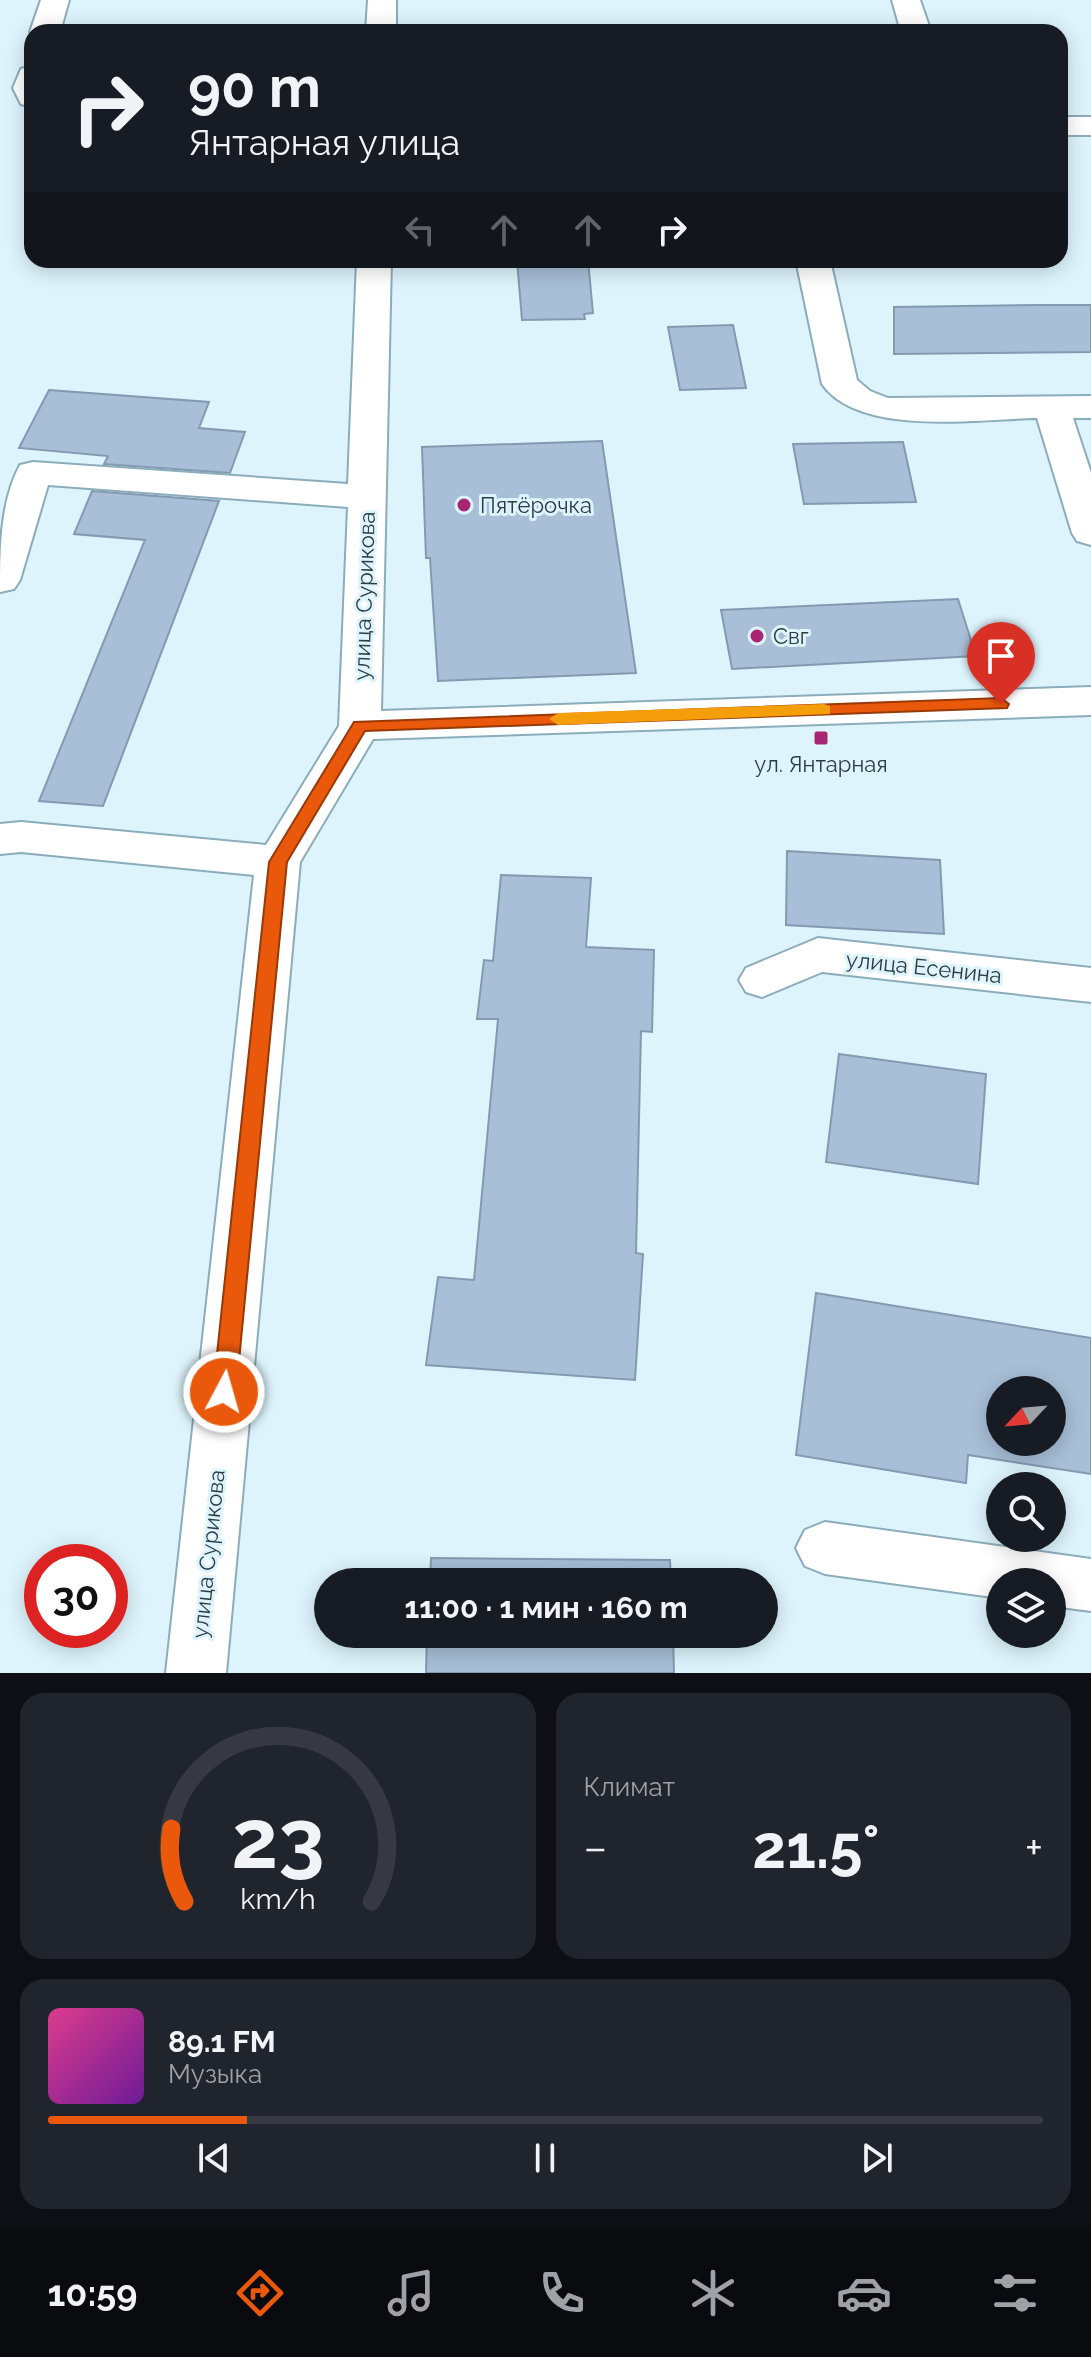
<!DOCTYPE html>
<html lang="ru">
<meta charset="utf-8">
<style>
body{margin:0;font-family:Raleway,sans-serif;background:#20242c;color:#f1f3f6;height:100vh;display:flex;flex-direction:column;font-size:30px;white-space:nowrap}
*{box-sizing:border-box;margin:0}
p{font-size:26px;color:#9ea1a6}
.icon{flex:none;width:44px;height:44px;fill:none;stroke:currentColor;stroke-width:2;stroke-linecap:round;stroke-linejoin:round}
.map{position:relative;height:1673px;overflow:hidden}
.sheet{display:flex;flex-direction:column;gap:20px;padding:20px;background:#0d0f14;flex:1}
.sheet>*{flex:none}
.banner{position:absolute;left:24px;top:24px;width:1044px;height:244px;border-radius:24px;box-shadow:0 4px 20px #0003;background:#171b24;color:#f1f3f6;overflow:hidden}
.needle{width:52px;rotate:244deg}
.fabs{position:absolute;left:986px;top:1376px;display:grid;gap:16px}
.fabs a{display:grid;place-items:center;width:80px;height:80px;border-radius:50%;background:#171b24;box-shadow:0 4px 20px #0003;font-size:40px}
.speed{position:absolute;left:24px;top:1544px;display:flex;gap:16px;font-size:40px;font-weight:700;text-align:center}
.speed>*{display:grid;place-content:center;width:104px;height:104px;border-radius:50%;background:#171b24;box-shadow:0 4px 20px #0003;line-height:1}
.speed .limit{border:12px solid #d22;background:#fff;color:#111}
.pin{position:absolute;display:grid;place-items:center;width:68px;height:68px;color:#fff;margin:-82px -34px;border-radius:50% 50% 50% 0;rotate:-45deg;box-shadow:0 0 8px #0007}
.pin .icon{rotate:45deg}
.me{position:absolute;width:88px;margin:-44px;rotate:6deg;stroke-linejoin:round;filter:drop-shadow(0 0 6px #0008)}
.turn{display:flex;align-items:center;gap:28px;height:168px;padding:0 32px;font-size:36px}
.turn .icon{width:104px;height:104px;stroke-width:2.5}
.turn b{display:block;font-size:56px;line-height:68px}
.lanes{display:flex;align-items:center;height:76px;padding:0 32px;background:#0003;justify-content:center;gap:40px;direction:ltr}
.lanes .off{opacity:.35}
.big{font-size:60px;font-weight:700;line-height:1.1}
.sheet .widget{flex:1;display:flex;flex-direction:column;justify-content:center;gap:12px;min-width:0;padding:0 28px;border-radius:24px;background:#20242c}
.sheet .dial{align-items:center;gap:0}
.dial svg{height:208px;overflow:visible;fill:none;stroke:#363941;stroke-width:7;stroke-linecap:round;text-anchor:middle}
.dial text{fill:#f1f3f6;stroke:none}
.song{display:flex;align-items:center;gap:24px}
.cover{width:96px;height:96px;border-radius:12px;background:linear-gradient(135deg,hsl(330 70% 55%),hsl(280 70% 35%))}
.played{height:8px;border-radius:4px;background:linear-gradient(90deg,#ea580c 20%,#363941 20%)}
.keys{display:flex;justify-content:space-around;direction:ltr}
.heat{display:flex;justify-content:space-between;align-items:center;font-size:44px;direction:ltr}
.sheet .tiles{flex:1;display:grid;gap:20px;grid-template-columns:1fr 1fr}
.widget:last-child{grid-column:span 2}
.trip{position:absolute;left:314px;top:1568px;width:464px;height:80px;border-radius:40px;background:#171b24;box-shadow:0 4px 20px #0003;font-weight:700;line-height:80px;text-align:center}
.tabs{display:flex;height:128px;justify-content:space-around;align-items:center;background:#090b0e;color:#9ea1a6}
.tabs .icon{width:56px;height:56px}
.tabs .current{color:#ea580c}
.tabs b{font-size:36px;color:#f1f3f6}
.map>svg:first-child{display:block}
.building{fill:#a8bfd7;stroke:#839ab1;stroke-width:2;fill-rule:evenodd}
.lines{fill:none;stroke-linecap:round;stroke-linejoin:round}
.minor-casing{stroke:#8badbb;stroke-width:4}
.minor{fill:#fff;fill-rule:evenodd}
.route{fill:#ea580c;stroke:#983908;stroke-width:2}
.slow{fill:#f59e0b}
.poi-dot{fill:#a72572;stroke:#def4fc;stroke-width:3}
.labels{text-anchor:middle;stroke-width:6;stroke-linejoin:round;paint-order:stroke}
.poi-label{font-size:22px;fill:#2d3c42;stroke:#def4fc;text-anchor:start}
.street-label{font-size:22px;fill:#2d3c42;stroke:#def4fc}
</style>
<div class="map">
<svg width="1091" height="1673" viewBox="0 0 1091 1673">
<rect width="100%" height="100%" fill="#def4fc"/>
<g class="building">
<polygon points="517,260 588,260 593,313 584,314 585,319 522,320"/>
<polygon points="1038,305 1091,305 1091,352 894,354 894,307"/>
<polygon points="733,325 746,388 680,390 668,327"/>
<polygon points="49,390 209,402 199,428 245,432 230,473 104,464 108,456 19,448"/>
<polygon points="602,441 636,673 438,681 430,558 426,558 422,447"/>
<polygon points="903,442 916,502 804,504 793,444"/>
<polygon points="92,491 219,501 103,806 39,801 145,540 74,534"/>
<polygon points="958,599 976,656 732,669 721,610"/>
<polygon points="787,851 940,860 944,934 786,925"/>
<polygon points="501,875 591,878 586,947 654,950 652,1032 641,1031 636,1253 643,1254 635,1380 426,1365 438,1277 474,1280 498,1019 477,1019 484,960 493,961"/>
<polygon points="839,1054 986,1074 978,1184 826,1162"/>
<path d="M816,1293l275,45v136l-123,-19 -2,28 -170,-28zM1000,1390h52v52h-52z"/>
<polygon points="431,1558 670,1560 671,1582 430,1582"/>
<polygon points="427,1634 673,1634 674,1673 426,1673"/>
</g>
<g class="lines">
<defs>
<g id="minor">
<polygon points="41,0 69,0 60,32 30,32"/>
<polygon points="368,0 396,0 396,32 366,32"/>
<polygon points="892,0 920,0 931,32 901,32"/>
<polygon points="32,66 32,107 21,104 13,88 21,69"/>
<rect x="1060" y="117" width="31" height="18"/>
<path d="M357,260h34l-10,451 710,-24v28l-718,24 -73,123 -74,811h-60l88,-798 -233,-23 -21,2v-30l21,-2 245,23 73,-119 9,-219 -300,-22 -28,95 -6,9 -14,3c0,-42 0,-90 20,-127l13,-3 315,22z"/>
<path d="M796,260h34l27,120 13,11 18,7 203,-2v22h-18l18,55v72l-14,-4 -5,-8 -35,-115c-59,1 -178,19 -215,-34z"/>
<polygon points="818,938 1091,968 1091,1002 822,972 762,997 746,992 739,980 746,968"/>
<polygon points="825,1522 1091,1559 1091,1611 1052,1606 1052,1582 1000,1582 1000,1598 825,1574 805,1566 796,1548 805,1530"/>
</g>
</defs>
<use href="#minor" class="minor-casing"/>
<use href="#minor" class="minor"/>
</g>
<polygon class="route" points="1001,698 1009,704 1007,708 365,731 287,862 236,1392 232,1399 224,1402 216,1399 213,1392 269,862 354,722"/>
<polygon class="slow" points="824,704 830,706 830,714 558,725 549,719 558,713"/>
<g class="poi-dot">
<circle cx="464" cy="505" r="8"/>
<circle cx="757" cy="636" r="8"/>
<rect x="813" y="730" width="16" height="16" rx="4"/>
</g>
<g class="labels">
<g class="poi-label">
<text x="480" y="513">Пятёрочка</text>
<text x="773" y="644">Свг</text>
<text x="821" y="772" text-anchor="middle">ул. Янтарная</text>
</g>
<g class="street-label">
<text transform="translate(364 596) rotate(-88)" y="8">улица Сурикова</text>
<text transform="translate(924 967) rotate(6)" y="8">улица Есенина</text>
<text transform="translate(208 1554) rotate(-84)" y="8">улица Сурикова</text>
</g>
</g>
</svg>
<div class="fabs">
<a><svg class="needle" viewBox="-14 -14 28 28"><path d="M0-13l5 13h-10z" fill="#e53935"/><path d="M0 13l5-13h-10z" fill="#9ea1a6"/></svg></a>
<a><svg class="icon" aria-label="search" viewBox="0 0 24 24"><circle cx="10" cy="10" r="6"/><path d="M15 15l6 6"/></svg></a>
<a><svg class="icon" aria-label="layers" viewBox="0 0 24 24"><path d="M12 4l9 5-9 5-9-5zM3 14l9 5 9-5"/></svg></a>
</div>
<div class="speed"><div class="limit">30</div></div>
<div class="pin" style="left:1001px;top:704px;background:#d93025"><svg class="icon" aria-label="arrive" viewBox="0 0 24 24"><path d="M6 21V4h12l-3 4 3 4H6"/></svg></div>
<svg class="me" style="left:224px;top:1392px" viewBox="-20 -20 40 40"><circle r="17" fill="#ea580c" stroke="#fff" stroke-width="3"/><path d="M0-11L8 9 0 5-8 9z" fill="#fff"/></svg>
<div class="trip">11:00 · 1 мин · 160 m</div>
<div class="banner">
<div class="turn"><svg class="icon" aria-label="right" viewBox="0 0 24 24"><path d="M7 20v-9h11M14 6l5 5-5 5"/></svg><div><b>90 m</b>Янтарная улица</div></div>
<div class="lanes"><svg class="icon off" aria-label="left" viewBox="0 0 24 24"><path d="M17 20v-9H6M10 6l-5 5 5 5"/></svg><svg class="icon off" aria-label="ahead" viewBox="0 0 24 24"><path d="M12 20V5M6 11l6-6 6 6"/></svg><svg class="icon off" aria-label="ahead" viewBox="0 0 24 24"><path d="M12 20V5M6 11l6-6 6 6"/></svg><svg class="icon" aria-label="right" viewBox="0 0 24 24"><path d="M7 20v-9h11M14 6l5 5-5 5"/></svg></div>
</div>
</div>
<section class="sheet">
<div class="tiles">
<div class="widget dial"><svg viewBox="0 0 100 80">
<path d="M14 69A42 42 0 1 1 86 69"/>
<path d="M14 69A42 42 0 0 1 9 41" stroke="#ea580c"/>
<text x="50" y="56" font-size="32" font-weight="700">23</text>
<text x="50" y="72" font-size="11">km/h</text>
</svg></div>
<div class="widget"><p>Климат</p>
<div class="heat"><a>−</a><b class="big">21.5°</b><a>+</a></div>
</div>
<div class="widget">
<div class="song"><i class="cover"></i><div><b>89.1 FM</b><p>Музыка</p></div></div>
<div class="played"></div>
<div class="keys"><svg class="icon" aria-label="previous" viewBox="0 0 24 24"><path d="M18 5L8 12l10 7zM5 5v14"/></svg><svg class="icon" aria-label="pause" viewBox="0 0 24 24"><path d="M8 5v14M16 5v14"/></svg><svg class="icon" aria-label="next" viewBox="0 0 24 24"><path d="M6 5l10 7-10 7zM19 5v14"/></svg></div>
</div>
</div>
</section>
<nav class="tabs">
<b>10:59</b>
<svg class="icon current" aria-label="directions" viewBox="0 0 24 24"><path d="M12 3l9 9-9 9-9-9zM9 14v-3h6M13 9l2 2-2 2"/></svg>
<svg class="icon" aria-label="music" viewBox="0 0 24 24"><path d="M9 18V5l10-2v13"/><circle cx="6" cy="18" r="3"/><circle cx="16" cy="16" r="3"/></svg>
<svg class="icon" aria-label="phone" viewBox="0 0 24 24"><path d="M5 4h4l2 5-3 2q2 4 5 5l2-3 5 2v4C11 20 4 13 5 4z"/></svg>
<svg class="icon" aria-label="climate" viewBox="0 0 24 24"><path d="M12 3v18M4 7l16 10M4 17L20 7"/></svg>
<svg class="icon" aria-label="car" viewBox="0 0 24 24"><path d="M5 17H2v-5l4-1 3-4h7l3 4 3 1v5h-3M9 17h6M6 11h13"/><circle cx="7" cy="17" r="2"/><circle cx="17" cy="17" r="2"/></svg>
<svg class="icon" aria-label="filters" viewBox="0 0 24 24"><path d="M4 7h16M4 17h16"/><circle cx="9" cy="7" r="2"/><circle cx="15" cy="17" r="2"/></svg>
</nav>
